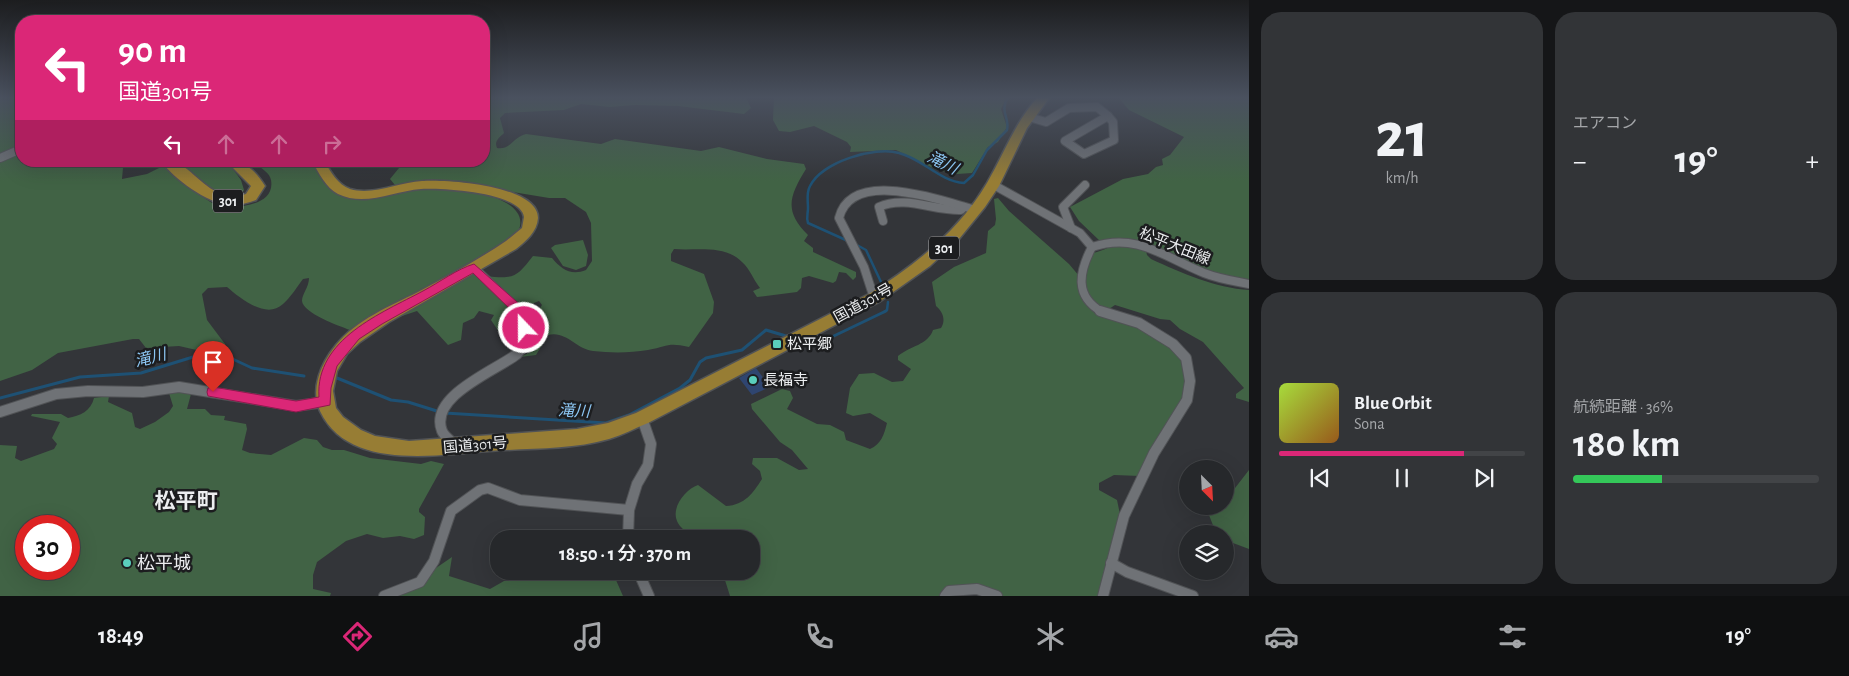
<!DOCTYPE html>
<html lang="ja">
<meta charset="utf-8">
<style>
body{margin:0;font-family:"Alegreya Sans","Noto Sans JP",sans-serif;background:#323437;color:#f1f3f6;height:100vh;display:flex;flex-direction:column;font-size:19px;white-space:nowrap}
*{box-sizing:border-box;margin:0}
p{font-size:16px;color:#a4a6a9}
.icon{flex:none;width:28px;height:28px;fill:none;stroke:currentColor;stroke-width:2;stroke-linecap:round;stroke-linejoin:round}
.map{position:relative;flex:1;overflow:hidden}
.sheet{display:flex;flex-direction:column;gap:12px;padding:12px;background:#151618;width:600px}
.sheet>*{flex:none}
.guide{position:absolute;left:15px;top:15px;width:475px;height:152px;border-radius:20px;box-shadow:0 5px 20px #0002,0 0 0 1px #424447;background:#db2777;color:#fff;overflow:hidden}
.needle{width:32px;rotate:156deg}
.fabs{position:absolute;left:1179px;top:460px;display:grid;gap:10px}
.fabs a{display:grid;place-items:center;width:55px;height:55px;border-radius:50%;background:#26282b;box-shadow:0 5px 20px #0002,0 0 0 1px #424447;font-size:25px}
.speed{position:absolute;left:15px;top:515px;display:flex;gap:10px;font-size:25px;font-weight:700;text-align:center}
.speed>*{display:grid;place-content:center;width:65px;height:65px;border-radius:50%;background:#26282b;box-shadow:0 5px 20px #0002,0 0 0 1px #424447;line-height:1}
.speed .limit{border:8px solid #d22;background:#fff;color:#111}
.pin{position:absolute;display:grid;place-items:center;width:42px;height:42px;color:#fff;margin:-51px -21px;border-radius:50% 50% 50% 0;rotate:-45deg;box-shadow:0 0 5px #0007}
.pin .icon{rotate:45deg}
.me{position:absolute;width:55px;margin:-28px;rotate:338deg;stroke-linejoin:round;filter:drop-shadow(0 0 4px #0008)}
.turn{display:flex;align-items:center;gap:18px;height:105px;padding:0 20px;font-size:22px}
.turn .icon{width:65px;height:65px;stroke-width:2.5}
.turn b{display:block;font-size:35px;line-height:42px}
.lanes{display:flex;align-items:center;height:48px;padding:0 20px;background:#0003;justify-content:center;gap:25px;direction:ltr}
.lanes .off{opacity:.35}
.big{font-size:38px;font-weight:600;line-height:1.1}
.sheet .card{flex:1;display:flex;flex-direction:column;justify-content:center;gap:8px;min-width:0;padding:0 18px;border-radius:20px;background:#323437}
.sheet .dial{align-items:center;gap:0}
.dial b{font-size:65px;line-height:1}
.song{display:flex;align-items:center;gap:15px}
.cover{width:60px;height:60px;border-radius:8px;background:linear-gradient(135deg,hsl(80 70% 55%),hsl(30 70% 35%))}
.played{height:5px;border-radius:2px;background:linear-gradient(90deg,#db2777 75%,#424447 75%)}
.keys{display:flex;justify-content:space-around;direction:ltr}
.heat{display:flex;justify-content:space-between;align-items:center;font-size:28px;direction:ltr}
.charge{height:8px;border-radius:4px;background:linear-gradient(90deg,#34c759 36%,#424447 0)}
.sheet .tiles{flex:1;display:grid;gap:12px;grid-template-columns:repeat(2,1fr)}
.trip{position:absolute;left:490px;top:530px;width:270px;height:50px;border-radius:20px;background:#26282b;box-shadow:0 5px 20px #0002,0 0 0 1px #424447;font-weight:600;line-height:50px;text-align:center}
.tabs{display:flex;height:80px;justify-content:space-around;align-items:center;background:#0f1011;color:#a4a6a9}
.tabs .icon{width:35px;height:35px}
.tabs .active{color:#db2777}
.tabs b{font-size:22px;color:#f1f3f6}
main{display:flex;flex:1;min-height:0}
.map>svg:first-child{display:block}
.green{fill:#416345;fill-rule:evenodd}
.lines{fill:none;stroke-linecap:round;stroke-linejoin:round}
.stream-far1{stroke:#1e5174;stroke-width:2.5}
.stream{stroke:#1e5174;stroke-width:3}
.building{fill:#2f4570}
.minor-far1-casing{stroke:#515356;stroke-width:10}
.minor-casing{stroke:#515356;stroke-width:12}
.trunk-casing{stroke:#515356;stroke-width:3}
.minor-far1{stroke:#6f7276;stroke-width:8}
.minor{stroke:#6f7276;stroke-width:10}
.trunk{fill:#977d34;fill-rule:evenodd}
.route{fill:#db2777;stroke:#8e194d}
.poi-dot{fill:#5acebc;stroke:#1c1d1f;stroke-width:2}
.labels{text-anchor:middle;stroke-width:5;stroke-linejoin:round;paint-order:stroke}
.shield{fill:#1c1d1f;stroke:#aeafb1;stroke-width:1}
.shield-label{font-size:14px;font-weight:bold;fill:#eceef0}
.street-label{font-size:15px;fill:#eceef0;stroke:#1c1d1f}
.poi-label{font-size:15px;fill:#eceef0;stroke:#1c1d1f;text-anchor:start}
.water-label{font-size:16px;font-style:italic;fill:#8cc6f3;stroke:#1c1d1f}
.near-poi-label{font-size:18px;fill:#eceef0;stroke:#1c1d1f;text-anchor:start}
.near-quarter-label{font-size:21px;font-weight:bold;fill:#eceef0;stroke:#1c1d1f}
</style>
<main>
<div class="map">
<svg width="1249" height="596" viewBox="0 0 1249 596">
<rect width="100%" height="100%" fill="#333539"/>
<g class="green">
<polygon points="0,97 21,97 21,147 0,156"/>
<path d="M484,97h262l5,11 -7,6 -66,-8 -43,-1 -25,2 -29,-3 -17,6 -59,3 -5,5 4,15c-5,5 -10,8 -7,15 14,2 16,-11 29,-14l75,10 14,-5 86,12 18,-4 48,12 37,5 2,5c-16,26 -23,42 2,66l-4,6 9,7v4l43,20v5l-3,3 -7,-7 -7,-1 -3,9 -3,2 -24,-7 -7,2 -1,10 -4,4 -40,5 -4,-6 7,-3c-7,-9 -10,-19 -18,-26 -18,-18 -45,-11 -68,-13l-3,5v7l33,13 10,28 -1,11 -24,34c-21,-5 -21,-1 -41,3 -18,3 -37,3 -55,1 -17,-2 -27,-21 -45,-16l-12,20 -16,2 11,-5 2,-5 -2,-6 -4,-2c2,-13 7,-23 15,-34l-3,-4 -10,4 -1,6 -5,1 -38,-36c29,3 31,2 48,-20l19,2c9,11 19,18 34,12l6,-9 -1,-38 -5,-11 -21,-14h-16l-78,-13 -63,-2 -13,2 -5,-6 9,-11 -9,-7h94z"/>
<polygon points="774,97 1007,97 1001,109 1007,127 998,142 988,147 972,173 957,174 937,170 896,150 850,152 851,147 847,142 814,126 790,132 779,131 773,120"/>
<polygon points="1118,97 1249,97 1249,282 1211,274 1121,239 1100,241 1079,221 1070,207 1123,179 1148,174 1156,167 1163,165 1162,159 1170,155 1184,137 1129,110"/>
<path d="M21,150v11h109l-7,7 -1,11 25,-5 18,-9c10,8 42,38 52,40 16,4 59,2 54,-25 -1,-7 -10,-12 -15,-16v-3h56l28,33 8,4c31,-2 63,-12 95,-11 22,2 91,11 75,45 -7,15 -145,85 -168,98 -11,-4 -47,-17 -48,-29 0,-7 7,-14 7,-23l-6,1c-6,8 -12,18 -20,25 -17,16 -43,-6 -56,-17l-19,1 -6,6 5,26 18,24 -1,5 -10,5 -35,-8 -33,2 -7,-9h-6l-75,14 -26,17 -32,11v-222z"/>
<path d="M173,161h54l14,19 3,10c-12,25 -59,-19 -71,-29z"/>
<path d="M998,198l11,13 60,53 11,13 3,21 11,14 46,17 26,16 19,17 1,35 -46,79 -26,-1 -15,8v7l18,10 4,19 -22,77h-96l-18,-7 -43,7h-212l-6,-19 1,-6h26v-32h-57c-5,-5 -15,-12 -17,-18 -6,-14 9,-32 21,-36l28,21c19,-1 27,-13 36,-27l-2,-8 -8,-7 1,-6h24l22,12 9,-1 -16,-19 -12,-8 -28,-33 -1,-5 31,-15 8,2 3,7 -6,11 30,15 13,1 14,7 2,8 24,9c11,-5 14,-14 17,-26l-17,-10 -17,3 -7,-3 4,-25 9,-14 15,-1 18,9 11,-1 8,-12 -13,-9v-4c12,-10 30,-11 35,-26l8,-2c5,-8 2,-16 -5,-22l-4,-24 22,-15 32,-14 2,-22 7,-6 1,-6 -2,-20z"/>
<polygon points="583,240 588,255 586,266 576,270 563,266 551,248 555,245"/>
<path d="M1122,242l24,9 1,4 4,4c31,14 64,29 98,31v112l-13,-4v-4l8,-6 -41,-46 -23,-13 -10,-9 -10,-1 -45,-14 -6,4c-32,-6 -25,-35 -16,-56 11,-2 18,-8 29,-11z"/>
<polygon points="476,271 519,313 522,326 519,346 509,347 491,320 494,315 479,311 474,318 463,323 461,340 448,345 417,311 399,317 399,314"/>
<path d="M173,391l18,3 -4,15h18l6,6 14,1 -1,4 22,4 1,5 -5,21 8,3 21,2 33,-17 13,2 6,7 9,3h12l26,8 51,6 10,-3 13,3 -25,45v3l6,5 -1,18 -10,4 -14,-3 -17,2 -16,-4 -21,7 -29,21 -4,13v14l18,4 -1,3h-330v-151l17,1 -2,12 6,3 33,-12 3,-5 -5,-6 8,-16 -29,-6 1,-2h29l7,4c12,-2 23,-7 26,-20l15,-2 -1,6 24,11 3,14 5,2 15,-7 14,-10 4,-6 -4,-13zM26,526h43v43h-43z"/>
<polygon points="1249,470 1249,549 1225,540 1225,534 1220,534 1214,528 1209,515 1214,506 1225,506 1225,501"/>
<polygon points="452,557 449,576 490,589 504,581 552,581 566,578 575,571 612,571 623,596 393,596 426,579 436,568"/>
</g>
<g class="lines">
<g class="stream-far1">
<path d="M848,241l-40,-18c-2,-6 0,-9 0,-15 0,-7 -2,-15 2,-22 12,-24 64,-40 89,-33 24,6 40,28 65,30l9,-8 14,-25 20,-20c3,-13 -8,-18 1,-33"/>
<polyline points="855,244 866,250 881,282"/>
<polyline points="884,312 887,310 888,302"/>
</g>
<g class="stream">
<polyline points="805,344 815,345 886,311"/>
<polyline points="337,378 391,400 408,402 440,412"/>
<polyline points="0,398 80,377 141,373 206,353 224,355 252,368 304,376"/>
<polyline points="445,413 606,423 629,415 680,388 690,380 700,362 706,358 742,350 766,330 786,336"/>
</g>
</g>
<polygon class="building" points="756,368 770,387 752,395 739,378"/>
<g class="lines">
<defs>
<g id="minor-far1">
<polygon points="1108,116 1113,122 1114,140 1084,154 1065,141"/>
<polyline points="1029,117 1046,122 1069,108 1097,107 1108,116"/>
<polyline points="0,158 21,149"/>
<polyline points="992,184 1080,233 1092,247"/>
<path d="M883,221l-4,-14c26,-12 55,4 82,3l3,-3"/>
<polyline points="1071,228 1063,207 1085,185"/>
<path d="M1092,247c-13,25 -18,49 10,65"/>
<path d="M1092,247c45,-15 72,10 112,26 15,6 30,8 45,11"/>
<polyline points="474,268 521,312"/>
<path d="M874,298l-10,-31 -25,-49c13,-51 102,-17 137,-8"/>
</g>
<g id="minor">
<polyline points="1100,311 1139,323 1173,344 1186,358 1190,381 1187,400 1154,453 1124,516 1103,596"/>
<polyline points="0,412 56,394 88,391 143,392 179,387 296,406 325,402"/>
<path d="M455,445c-4,-4 -11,-9 -13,-14 -14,-35 55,-61 75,-77 11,-10 10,-32 3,-43"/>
<polyline points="628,539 629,510 637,484 648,465 651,444 642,418"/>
<polyline points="1111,563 1127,572 1193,596"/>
<polyline points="638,571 649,596"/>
<polyline points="384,596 420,582 434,561 451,511 480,490 488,488 520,500 629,510"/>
<polyline points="945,596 949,591 977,589 997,596"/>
</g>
<g id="trunk">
<path d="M1038,97h12l-23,31 -28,58 -14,21 -26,32 -29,27 -51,36 -231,121c-13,5 -25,12 -39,16 -38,11 -80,9 -120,12 -52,4 -141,20 -169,-40 -10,-22 1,-48 16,-66 20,-25 54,-39 82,-53 30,-16 60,-32 88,-51l16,-13 2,-11c-3,-25 -83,-29 -103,-28 -27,2 -56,18 -83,5 -12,-6 -19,-21 -26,-33h12c7,11 14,24 26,28 23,7 49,-7 72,-8 23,-2 116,4 116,37 -1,14 -12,23 -22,31l-127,73 -29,20 -13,12 -10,17 -4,20 3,17 7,9 18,13 14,6 34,5 168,-12 31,-6 28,-10 233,-119c46,-29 90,-63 118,-111 17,-29 28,-61 51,-86z"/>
<path d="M161,161c5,0 12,-1 16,1 23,14 38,42 69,32l5,-8 -25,-25c19,0 29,9 39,25l-9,14c-9,3 -18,6 -27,5 -22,-2 -55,-26 -68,-44z"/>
</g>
</defs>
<use href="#minor-far1" class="minor-far1-casing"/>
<use href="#minor" class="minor-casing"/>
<use href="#trunk" class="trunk-casing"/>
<use href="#minor-far1" class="minor-far1"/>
<use href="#minor" class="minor"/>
<use href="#trunk" class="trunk"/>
</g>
<linearGradient id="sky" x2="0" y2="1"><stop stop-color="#1c1d1f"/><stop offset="0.54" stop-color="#4a515f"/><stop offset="1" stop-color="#4a515f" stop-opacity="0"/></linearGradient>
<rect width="1249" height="181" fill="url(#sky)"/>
<path class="route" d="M474,264l51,45 5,19 -2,4h-9l-4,-18 -42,-41 -91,51 -23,15 -22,27 -6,22 -1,17 -34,7 -88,-16 -1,-4 1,-4 5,-1 83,14 23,-4c-4,-58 63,-84 104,-106 17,-9 34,-22 51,-27z"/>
<g class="poi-dot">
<rect x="772" y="339" width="10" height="10" rx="2.5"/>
<circle cx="753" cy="380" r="5"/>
<circle cx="127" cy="563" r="5"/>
</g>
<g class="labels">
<g class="shield">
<rect x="213" y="189.5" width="30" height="23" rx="4"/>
<rect x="929" y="236.5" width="30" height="23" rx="4"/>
</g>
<g class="shield-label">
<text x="228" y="206">301</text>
<text x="944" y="253">301</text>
</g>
<g class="street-label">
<text transform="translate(1175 246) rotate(22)" y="5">松平大田線</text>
<text transform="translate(863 303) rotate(-29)" y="5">国道301号</text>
<text transform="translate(475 445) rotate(-5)" y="5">国道301号</text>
</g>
<g class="poi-label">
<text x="787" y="349">松平郷</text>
<text x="763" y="385">長福寺</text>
</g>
<g class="water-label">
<text transform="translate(943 162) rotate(26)" y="6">滝川</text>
<text transform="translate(150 357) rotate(-14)" y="6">滝川</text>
<text transform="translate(574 410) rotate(3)" y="6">滝川</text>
</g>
<g class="near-poi-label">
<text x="137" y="569">松平城</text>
</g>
<g class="near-quarter-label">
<text x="186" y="508">松平町</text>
</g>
</g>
</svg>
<div class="fabs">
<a><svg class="needle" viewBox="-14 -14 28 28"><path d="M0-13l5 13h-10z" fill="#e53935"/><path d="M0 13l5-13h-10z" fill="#a4a6a9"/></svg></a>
<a><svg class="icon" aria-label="layers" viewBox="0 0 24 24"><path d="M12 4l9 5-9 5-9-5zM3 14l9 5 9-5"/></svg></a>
</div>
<div class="speed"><div class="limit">30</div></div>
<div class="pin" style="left:213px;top:392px;background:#d93025"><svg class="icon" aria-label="arrive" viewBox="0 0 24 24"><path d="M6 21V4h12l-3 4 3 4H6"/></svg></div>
<svg class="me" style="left:524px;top:328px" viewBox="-20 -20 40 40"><circle r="17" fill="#db2777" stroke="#fff" stroke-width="3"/><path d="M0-11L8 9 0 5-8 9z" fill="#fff"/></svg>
<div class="trip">18:50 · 1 分 · 370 m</div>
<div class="guide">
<div class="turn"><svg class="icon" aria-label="left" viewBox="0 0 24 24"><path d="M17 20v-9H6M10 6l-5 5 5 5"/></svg><div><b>90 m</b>国道301号</div></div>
<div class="lanes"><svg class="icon" aria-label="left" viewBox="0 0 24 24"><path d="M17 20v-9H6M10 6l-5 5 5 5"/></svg><svg class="icon off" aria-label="ahead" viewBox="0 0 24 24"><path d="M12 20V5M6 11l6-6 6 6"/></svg><svg class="icon off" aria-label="ahead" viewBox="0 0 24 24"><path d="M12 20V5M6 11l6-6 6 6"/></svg><svg class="icon off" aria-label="right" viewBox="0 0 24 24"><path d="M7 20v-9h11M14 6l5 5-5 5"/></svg></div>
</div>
</div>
<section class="sheet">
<div class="tiles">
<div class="card dial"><b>21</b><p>km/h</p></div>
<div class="card"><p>エアコン</p>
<div class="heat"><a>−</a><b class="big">19°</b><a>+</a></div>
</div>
<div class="card">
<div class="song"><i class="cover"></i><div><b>Blue Orbit</b><p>Sona</p></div></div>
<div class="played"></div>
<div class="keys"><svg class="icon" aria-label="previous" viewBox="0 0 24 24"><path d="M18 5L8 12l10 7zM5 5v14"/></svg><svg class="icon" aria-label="pause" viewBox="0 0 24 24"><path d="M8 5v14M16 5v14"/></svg><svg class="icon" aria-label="next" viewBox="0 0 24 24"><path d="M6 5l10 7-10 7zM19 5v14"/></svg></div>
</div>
<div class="card"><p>航続距離 · 36%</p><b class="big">180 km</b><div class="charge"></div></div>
</div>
</section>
</main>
<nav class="tabs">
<b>18:49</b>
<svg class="icon active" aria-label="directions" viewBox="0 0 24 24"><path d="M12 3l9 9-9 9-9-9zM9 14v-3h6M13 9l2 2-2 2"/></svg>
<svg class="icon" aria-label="music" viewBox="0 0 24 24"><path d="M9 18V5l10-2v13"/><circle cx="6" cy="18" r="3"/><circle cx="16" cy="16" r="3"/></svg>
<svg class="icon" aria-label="phone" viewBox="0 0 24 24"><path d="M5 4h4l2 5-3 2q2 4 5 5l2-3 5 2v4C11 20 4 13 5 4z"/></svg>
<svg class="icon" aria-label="climate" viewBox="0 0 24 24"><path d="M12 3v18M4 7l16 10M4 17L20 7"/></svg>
<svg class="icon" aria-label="car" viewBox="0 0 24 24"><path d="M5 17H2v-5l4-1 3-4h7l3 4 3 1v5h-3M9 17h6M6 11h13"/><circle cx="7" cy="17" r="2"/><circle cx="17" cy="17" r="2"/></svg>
<svg class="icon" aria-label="filters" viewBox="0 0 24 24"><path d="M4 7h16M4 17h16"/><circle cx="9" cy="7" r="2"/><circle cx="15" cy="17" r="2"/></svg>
<b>19°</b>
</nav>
